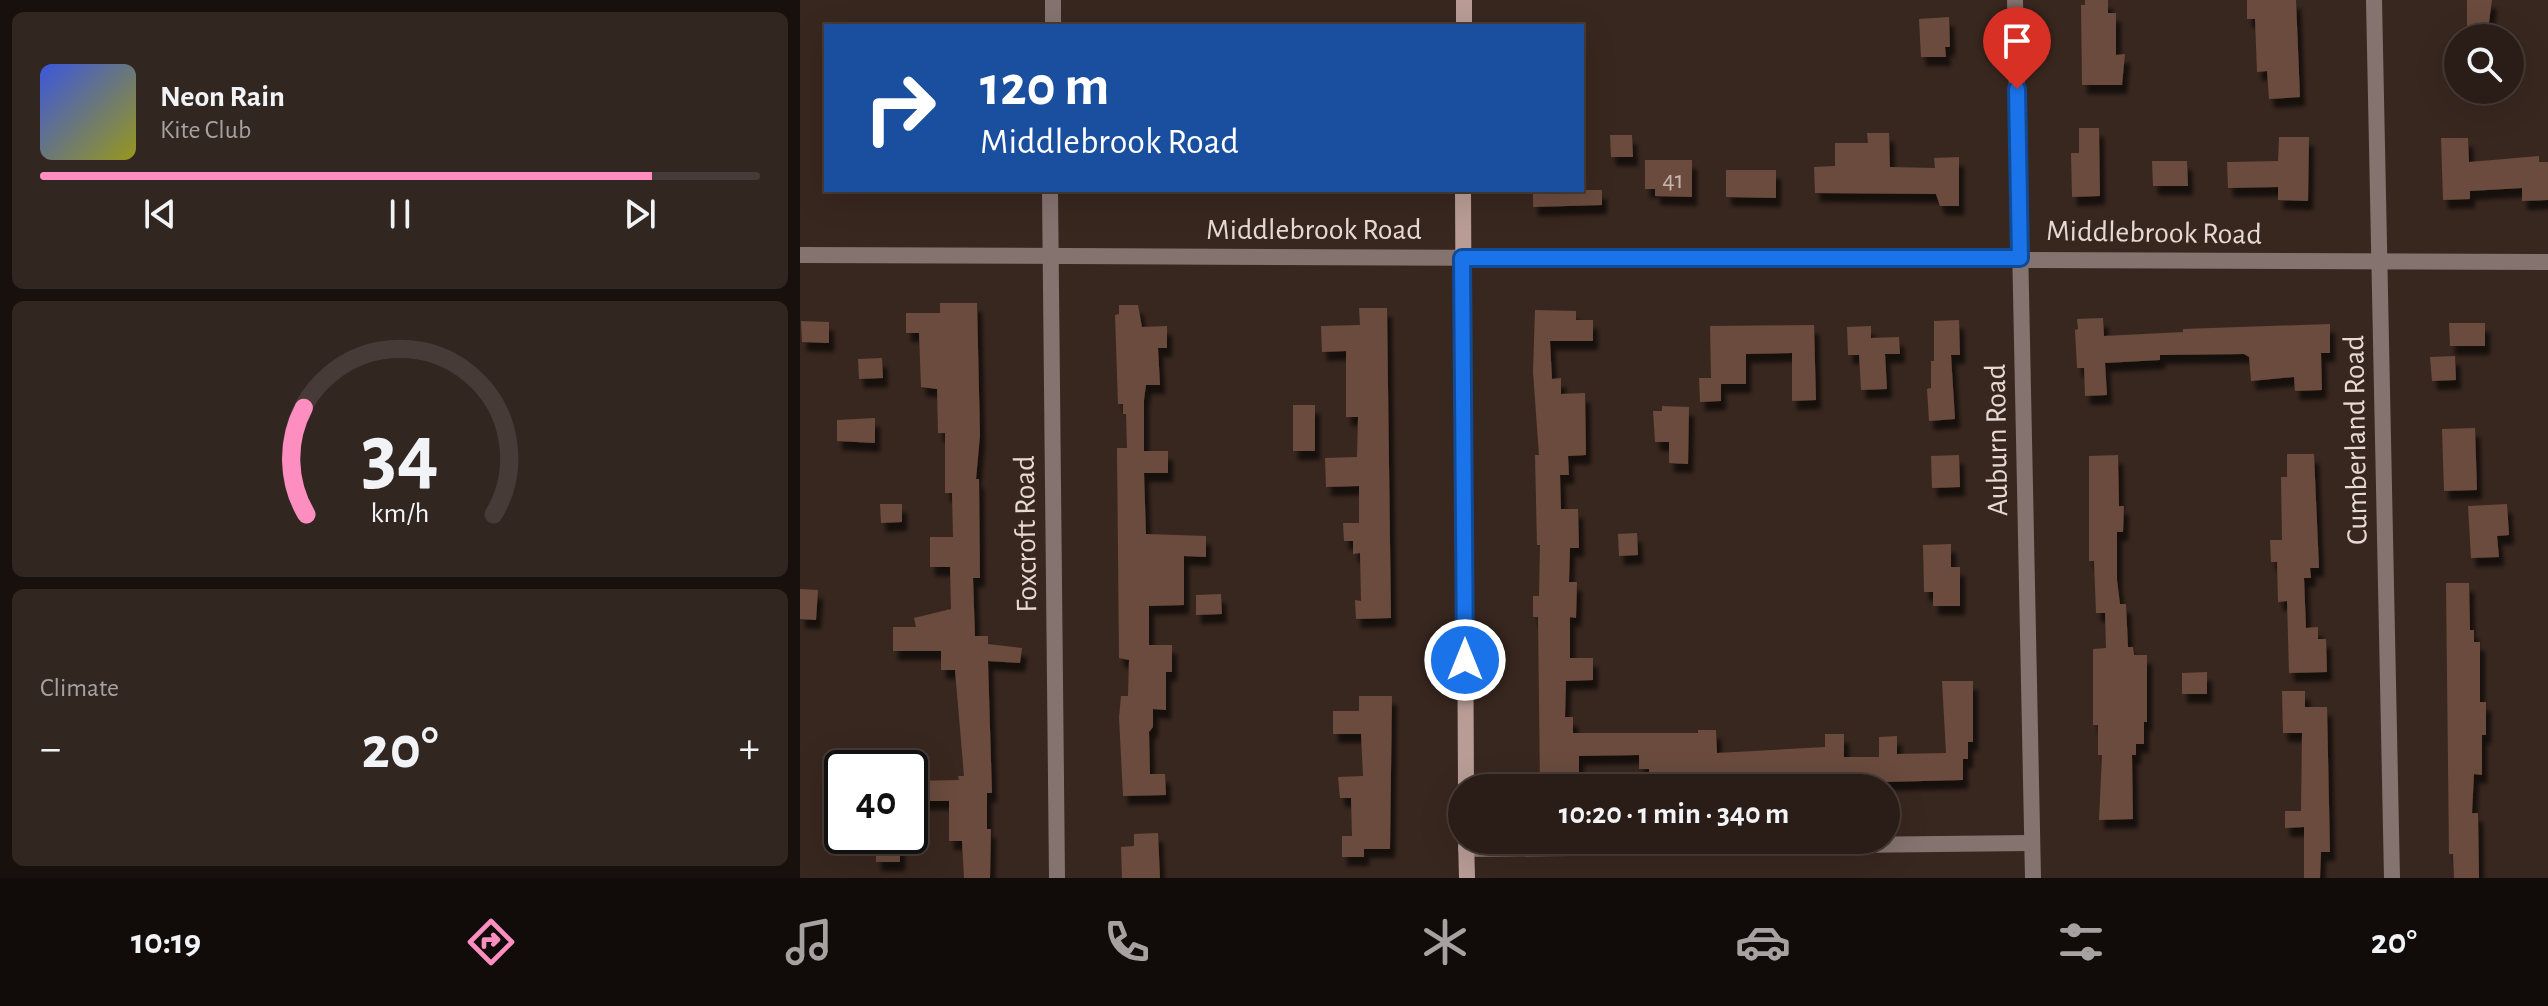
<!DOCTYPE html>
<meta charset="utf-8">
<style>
body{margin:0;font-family:"Alegreya Sans",sans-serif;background:#322620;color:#f1f3f6;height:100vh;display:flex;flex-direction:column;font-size:30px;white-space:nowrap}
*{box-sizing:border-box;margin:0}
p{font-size:26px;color:#a5a2a1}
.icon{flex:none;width:44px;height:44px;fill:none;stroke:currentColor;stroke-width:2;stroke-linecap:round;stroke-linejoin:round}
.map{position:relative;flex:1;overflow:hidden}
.side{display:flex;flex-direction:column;gap:12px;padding:12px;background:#17100d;width:800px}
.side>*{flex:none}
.guide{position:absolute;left:24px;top:24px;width:760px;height:168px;border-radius:0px;box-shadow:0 8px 32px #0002,0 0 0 2px #463b36;background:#1a4fa0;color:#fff;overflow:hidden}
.tools{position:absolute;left:1644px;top:24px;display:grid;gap:16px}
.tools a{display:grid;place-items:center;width:80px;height:80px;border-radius:50%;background:#2a1d17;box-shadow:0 8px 32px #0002,0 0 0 2px #463b36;font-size:40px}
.speed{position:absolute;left:24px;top:750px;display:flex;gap:16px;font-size:40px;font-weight:700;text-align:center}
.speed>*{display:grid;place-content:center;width:104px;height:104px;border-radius:50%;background:#2a1d17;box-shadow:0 8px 32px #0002,0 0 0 2px #463b36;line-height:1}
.speed .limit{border:4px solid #111;border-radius:12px;background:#fff;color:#111}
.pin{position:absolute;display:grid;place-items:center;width:68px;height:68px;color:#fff;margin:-82px -34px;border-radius:50% 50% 50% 0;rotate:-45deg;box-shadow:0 0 8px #0007}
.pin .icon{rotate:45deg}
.me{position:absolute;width:88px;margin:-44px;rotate:0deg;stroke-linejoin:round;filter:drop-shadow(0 0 6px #0008)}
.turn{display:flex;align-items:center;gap:28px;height:168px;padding:0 24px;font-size:36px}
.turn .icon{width:104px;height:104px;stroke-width:2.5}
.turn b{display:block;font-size:56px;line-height:68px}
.big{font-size:60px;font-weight:700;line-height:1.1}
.side .tile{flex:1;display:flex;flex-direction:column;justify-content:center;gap:12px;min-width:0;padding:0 28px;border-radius:12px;background:#322620}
.side .dial{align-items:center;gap:0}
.dial svg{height:208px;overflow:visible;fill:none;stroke:#463b36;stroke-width:7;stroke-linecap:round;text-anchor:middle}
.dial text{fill:#f1f3f6;stroke:none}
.song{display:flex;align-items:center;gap:24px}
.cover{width:96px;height:96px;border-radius:12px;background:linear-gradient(135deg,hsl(230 70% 55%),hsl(60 70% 35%))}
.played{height:8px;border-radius:4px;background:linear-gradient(90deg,#fd8ebf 85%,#463b36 85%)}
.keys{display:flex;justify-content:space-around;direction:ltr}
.heat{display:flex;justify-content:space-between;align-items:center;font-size:44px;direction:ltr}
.trip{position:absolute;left:648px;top:774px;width:452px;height:80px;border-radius:40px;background:#2a1d17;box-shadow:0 8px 32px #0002,0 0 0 2px #463b36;font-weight:700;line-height:80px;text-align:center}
.menu{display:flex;height:128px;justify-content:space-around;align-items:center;background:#110c09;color:#a5a2a1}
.menu .icon{width:56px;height:56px}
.menu .on{color:#fd8ebf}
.menu b{font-size:36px;color:#f1f3f6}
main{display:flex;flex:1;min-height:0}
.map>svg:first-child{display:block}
.building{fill:#6b4b3c;filter:url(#shadow)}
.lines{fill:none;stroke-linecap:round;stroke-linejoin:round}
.street{stroke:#85736f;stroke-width:16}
.secondary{stroke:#b89c95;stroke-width:16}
.route-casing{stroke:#114b97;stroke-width:20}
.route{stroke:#1a73e8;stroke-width:14}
.labels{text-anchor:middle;stroke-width:8;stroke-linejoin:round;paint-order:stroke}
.number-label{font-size:26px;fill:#c7b6ae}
.street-label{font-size:30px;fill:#e6dad4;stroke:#38271f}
</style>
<main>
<section class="side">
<div class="tile">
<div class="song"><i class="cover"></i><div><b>Neon Rain</b><p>Kite Club</p></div></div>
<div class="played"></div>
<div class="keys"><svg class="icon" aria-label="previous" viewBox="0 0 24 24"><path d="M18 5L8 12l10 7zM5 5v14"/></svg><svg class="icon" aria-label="pause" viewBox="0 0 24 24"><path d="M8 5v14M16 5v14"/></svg><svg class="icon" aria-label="next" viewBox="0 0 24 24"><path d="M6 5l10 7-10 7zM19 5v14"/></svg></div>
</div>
<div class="tile dial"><svg viewBox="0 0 100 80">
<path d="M14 69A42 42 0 1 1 86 69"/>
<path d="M14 69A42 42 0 0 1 13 28" stroke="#fd8ebf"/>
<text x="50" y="56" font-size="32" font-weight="700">34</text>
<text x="50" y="72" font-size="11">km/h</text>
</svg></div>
<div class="tile"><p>Climate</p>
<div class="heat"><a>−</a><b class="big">20°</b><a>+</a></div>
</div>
</section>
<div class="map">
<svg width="1748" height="878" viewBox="0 0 1748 878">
<defs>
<filter id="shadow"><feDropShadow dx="5" dy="9" stdDeviation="2" flood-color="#0009"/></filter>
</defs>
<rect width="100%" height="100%" fill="#38271f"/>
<g class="building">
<polygon points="1285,0 1308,0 1308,13 1316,13 1316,55 1325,54 1322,85 1282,85 1281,5 1285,5"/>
<polygon points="1447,0 1496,0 1500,97 1469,99 1467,71 1457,72 1455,19 1447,19"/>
<polygon points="1667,0 1692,0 1688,30 1667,30"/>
<polygon points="1149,17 1150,47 1145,47 1146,57 1121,57 1119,19"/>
<polygon points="1279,128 1299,128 1300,196 1272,197 1271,153 1279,153"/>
<polygon points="1067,133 1089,133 1090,167 1135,168 1134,158 1159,157 1159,206 1140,206 1136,194 1015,193 1014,167 1035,166 1035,143 1068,143"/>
<polygon points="810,135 832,135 833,157 811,157"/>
<polygon points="1479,137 1509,137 1508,201 1478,200 1478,187 1428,188 1427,162 1478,161"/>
<polygon points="1641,138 1668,138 1669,162 1739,156 1739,162 1748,162 1748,200 1722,201 1722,188 1670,191 1670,199 1643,200"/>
<polygon points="845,160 892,160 892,197 855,196 855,189 845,189"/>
<polygon points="1352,161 1387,161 1388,186 1353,186"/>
<polygon points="926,170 976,170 976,198 926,197"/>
<polygon points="733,190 802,190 802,205 733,207"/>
<polygon points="140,303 177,303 180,435 176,479 179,479 180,578 173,578 175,636 188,636 188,644 222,648 220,663 188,661 192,793 187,793 187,829 191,829 190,878 164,878 162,841 149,841 149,801 111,801 110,781 159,780 158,776 164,776 155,670 141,670 141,651 93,651 93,627 116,627 114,618 151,609 150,567 130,567 130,537 153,537 152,493 145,493 145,433 138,433 137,389 121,387 119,333 106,333 106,313 140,313"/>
<polygon points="319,305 338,305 342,327 367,326 367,348 358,348 360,385 346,385 344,400 344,451 368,451 368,473 344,473 346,534 406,536 406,557 384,556 384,605 349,606 349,645 372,645 372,672 366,672 366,710 353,709 353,727 349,732 350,774 365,774 366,795 323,796 319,717 321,696 328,696 329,660 319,658 317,448 327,448 326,414 323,414 323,404 318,404 315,315 319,314"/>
<polygon points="559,308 587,308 591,618 556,619 555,600 561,601 560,553 553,554 553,541 544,541 543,523 559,523 559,486 526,487 525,458 557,457 558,417 546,417 546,351 522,352 521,326 560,325"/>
<polygon points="735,310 776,311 776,320 793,320 793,341 750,341 752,379 761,378 761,394 785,393 786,455 768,456 769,475 760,475 761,509 778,509 779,548 770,548 769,582 777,582 776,618 770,617 770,658 793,658 793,680 766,681 765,717 773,717 773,733 898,733 898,730 916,730 917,753 1025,747 1025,734 1044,734 1044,757 1079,757 1079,737 1097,736 1097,754 1146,753 1142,681 1173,681 1173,742 1168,742 1168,759 1163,759 1163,780 961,785 961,780 849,783 849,769 839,769 839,755 779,756 779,788 740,788 738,617 733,617 733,596 739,596 740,545 737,545 735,455 739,455 733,372"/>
<polygon points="1303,318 1304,336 1383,332 1383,329 1530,324 1530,353 1521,353 1522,390 1495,391 1494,377 1451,381 1449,357 1444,354 1360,355 1360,360 1305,363 1307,395 1285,396 1284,368 1277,368 1275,330 1278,329 1277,319"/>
<polygon points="1159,320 1160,355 1151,355 1155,419 1129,421 1127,389 1131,388 1131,361 1134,361 1134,321"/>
<polygon points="1,321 29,322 29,343 2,342"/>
<polygon points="1649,323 1685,323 1685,346 1650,346"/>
<polygon points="1014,325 1016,400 992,401 992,353 946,354 946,384 921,384 921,401 900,402 899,378 911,378 910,326"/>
<polygon points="1071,326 1071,338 1099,337 1100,354 1085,354 1087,389 1061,390 1059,355 1048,355 1047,327"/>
<polygon points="1655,356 1656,380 1632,381 1630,357"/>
<polygon points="82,358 83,378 59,379 58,359"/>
<rect x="493" y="405" width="22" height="46"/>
<polygon points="862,406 889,407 888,464 869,463 869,442 855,442 853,411 862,411"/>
<polygon points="75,418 75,443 37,441 37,420"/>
<polygon points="1675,428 1677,490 1644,491 1642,429"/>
<polygon points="1487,454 1514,454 1519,568 1510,568 1511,578 1504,578 1506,628 1518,627 1518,639 1526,639 1527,672 1489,673 1487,601 1478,602 1477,562 1471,562 1470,540 1482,540 1481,477 1487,477"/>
<polygon points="1159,455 1160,487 1132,488 1131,456"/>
<polygon points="1318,455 1319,506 1324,506 1323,532 1317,532 1317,580 1320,604 1326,604 1328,647 1333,647 1334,655 1347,655 1347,722 1344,722 1344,744 1336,744 1336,755 1332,755 1333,819 1299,820 1302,755 1298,755 1298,725 1293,725 1293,649 1306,648 1305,613 1296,613 1294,561 1289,561 1289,456"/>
<polygon points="80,504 102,504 102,522 81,523"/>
<polygon points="1707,504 1709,535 1697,536 1699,557 1671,558 1668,506"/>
<polygon points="837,533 838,555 819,556 818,534"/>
<polygon points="1151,544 1151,567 1160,567 1160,606 1133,606 1133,592 1124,592 1123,545"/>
<polygon points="1646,583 1669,583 1670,630 1674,630 1674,642 1680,642 1680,702 1686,702 1686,735 1682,735 1682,775 1674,774 1672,813 1678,813 1679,878 1654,878 1653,854 1649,854"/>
<polygon points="0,589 18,590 16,620 0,619"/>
<polygon points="421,594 422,614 396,615 396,595"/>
<polygon points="1407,672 1407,694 1382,694 1382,673"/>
<polygon points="1482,691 1505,691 1505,707 1527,707 1530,852 1521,852 1520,878 1504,878 1504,827 1485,828 1485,811 1501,811 1502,733 1483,733"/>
<polygon points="559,696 592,696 590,849 564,849 564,857 542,857 542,836 552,836 551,798 540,798 538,777 563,776 561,734 533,734 533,711 559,711"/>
<polygon points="358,833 360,878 322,878 321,847 334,846 334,834"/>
<polygon points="100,844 100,862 76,862 76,845"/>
</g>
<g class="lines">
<g class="street">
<polyline points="1215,0 1233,878"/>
<polyline points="1574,0 1592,878"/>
<polyline points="253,26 253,0"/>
<polyline points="250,190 257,878"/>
<polyline points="0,255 1748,262"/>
<polyline points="666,849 1232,843"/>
</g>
<g class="secondary">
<polyline points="664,26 664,0"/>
<polyline points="663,190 666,788"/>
<polyline points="666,840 667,878"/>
</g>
</g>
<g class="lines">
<defs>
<polyline id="route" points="665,660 662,258 1220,258 1217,89"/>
</defs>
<use href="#route" class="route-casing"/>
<use href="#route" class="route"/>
</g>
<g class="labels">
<g class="number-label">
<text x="873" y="188">41</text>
</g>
<g class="street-label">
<text x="514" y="239">Middlebrook Road</text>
<text transform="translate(1354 232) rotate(1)" y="10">Middlebrook Road</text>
<text transform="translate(1196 440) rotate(-91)" y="10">Auburn Road</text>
<text transform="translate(1555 440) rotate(-91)" y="10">Cumberland Road</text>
<text transform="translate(225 534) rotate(-91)" y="10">Foxcroft Road</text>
</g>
</g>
</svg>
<div class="tools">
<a><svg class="icon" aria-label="search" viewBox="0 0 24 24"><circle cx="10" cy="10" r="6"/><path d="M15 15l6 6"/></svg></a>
</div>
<div class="speed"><div class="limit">40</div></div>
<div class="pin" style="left:1217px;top:89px;background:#d93025"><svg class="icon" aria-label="arrive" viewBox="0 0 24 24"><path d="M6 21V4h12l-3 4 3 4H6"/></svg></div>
<svg class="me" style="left:665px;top:660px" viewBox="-20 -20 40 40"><circle r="17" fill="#1a73e8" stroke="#fff" stroke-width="3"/><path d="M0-11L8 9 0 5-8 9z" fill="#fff"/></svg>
<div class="trip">10:20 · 1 min · 340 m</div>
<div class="guide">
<div class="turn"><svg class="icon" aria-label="right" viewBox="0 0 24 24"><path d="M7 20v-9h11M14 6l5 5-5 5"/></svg><div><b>120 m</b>Middlebrook Road</div></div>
</div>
</div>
</main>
<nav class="menu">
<b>10:19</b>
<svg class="icon on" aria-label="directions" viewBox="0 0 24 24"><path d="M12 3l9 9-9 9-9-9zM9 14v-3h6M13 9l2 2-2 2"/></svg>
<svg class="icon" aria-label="music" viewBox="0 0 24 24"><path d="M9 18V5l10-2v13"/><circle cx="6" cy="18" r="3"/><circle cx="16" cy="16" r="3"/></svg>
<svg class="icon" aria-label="phone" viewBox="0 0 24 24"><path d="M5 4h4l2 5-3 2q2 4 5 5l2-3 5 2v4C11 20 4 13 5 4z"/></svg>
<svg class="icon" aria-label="climate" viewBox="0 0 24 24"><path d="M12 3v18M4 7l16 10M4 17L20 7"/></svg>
<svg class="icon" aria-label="car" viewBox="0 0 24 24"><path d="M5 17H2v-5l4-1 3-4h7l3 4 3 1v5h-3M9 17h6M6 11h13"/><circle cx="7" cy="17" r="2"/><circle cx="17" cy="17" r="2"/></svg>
<svg class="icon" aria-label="filters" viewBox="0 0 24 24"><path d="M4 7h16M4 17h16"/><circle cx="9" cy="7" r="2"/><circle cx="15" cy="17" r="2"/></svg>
<b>20°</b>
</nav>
